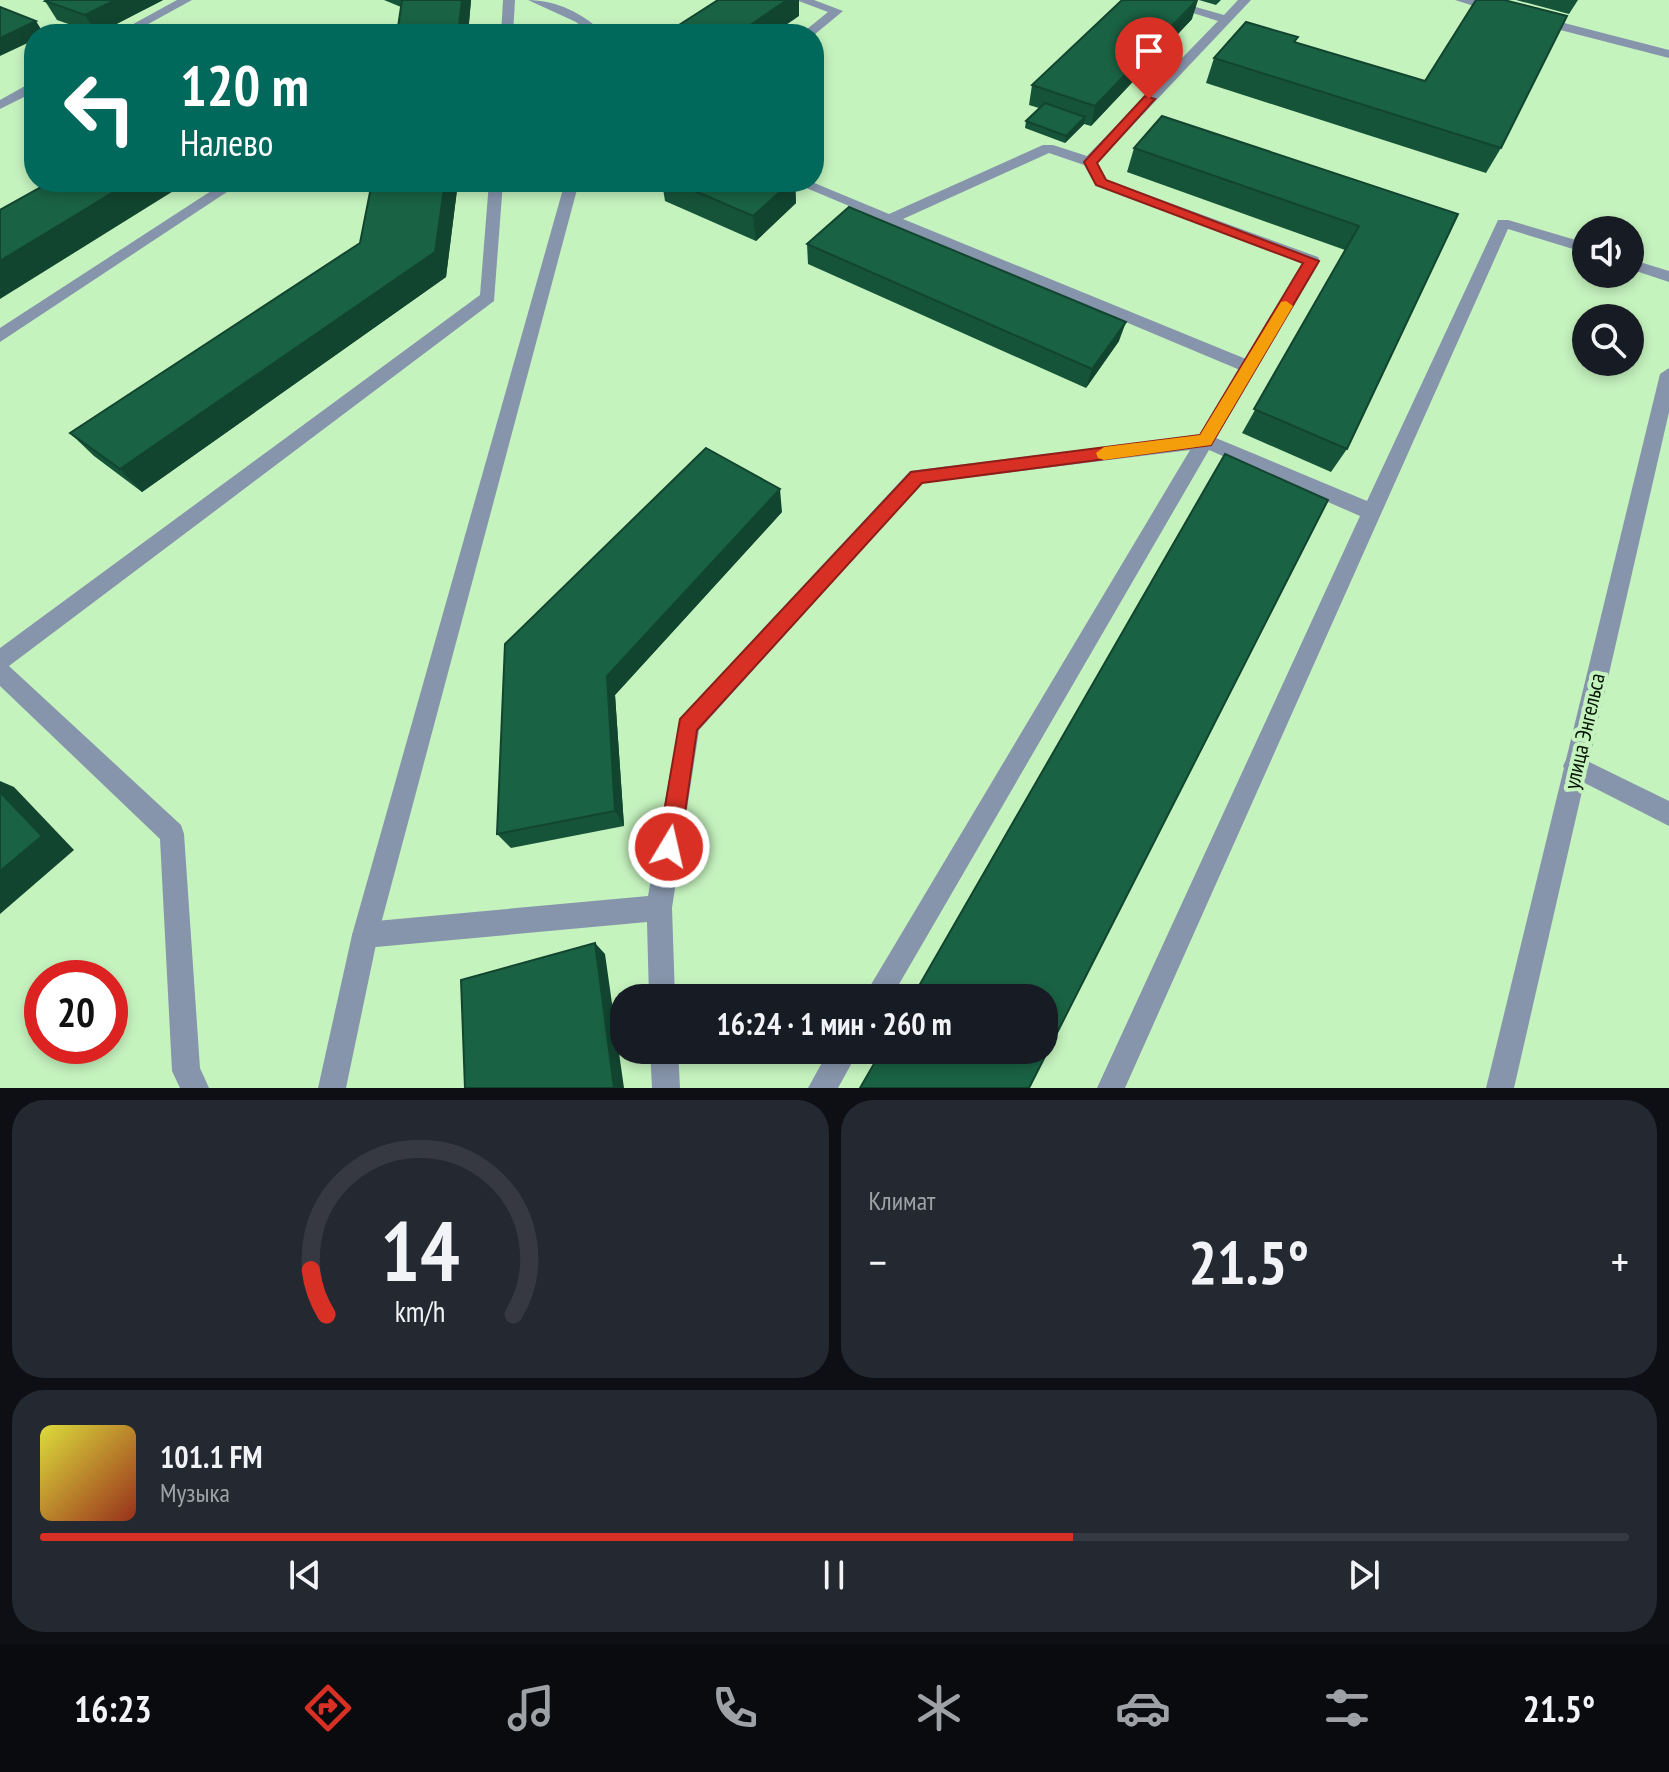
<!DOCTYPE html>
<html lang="ru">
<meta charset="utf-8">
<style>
body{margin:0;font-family:"PT Sans Narrow",sans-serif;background:#242831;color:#f1f3f6;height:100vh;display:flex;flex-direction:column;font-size:30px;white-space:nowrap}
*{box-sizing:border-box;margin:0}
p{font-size:26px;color:#9ea1a6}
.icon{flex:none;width:44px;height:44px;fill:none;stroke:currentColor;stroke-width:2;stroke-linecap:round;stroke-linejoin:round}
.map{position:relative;height:1088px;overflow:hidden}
.drawer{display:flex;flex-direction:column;gap:12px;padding:12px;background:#0d0f14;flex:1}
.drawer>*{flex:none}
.banner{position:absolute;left:24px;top:24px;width:800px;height:168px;border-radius:32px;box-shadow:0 4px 12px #0003;background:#00695c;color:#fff;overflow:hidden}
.controls{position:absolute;left:1572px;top:216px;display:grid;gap:16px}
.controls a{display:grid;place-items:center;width:72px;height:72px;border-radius:50%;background:#171b24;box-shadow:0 4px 12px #0003;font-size:40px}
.speed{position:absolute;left:24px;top:960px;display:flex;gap:16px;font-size:40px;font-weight:700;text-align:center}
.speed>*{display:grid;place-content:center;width:104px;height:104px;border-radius:50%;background:#171b24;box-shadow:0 4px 12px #0003;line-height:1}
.speed .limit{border:12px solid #d22;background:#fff;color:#111}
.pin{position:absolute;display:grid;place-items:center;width:68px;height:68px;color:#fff;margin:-82px -34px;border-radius:50% 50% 50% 0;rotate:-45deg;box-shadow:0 0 8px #0007}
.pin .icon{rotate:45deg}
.me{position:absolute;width:88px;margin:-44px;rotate:9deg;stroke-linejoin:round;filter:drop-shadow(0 0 6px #0008)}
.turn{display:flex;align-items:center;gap:28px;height:168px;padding:0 24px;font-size:36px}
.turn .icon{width:104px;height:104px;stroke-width:2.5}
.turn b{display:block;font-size:56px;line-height:68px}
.big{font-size:60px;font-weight:700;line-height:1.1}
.drawer .card{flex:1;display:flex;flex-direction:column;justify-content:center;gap:12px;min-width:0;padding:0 28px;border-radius:32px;background:#242831}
.drawer .dial{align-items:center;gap:0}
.dial svg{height:208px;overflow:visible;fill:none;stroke:#363941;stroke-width:7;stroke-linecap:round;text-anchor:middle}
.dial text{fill:#f1f3f6;stroke:none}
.song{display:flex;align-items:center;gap:24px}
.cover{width:96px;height:96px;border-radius:12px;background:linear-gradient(135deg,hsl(60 70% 55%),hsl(10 70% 35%))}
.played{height:8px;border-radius:4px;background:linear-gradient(90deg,#d93025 65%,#363941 65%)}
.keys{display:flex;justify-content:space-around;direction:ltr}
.heat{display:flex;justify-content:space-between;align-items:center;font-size:44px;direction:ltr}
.drawer .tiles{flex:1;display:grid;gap:12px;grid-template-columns:1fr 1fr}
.card:last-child{grid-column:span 2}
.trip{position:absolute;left:610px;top:984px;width:448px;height:80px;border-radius:32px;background:#171b24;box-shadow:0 4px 12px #0003;font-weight:700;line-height:80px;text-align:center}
.tabs{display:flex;height:128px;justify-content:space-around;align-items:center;background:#090b0e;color:#9ea1a6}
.tabs .icon{width:56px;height:56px}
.tabs .current{color:#d93025}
.tabs b{font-size:36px;color:#f1f3f6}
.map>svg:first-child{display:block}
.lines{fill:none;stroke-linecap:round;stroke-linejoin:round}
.service{fill:#8795ac;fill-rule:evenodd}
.minor{fill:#8795ac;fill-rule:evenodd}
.tertiary{fill:#8795ac;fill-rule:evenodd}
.wall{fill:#16543a}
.shaded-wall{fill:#124530}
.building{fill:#1a6244;stroke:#124530;stroke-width:2}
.route{fill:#d93025;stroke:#8d1f18;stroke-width:2}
.slow{fill:#f59e0b}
.labels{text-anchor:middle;stroke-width:8;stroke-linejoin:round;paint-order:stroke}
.street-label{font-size:22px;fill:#041303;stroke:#c5f3be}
</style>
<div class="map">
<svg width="1669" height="1088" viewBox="0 0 1669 1088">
<rect width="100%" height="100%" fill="#c5f3be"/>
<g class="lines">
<g class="service">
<polygon points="177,0 192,0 130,34 115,34"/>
<polygon points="503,0 515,0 513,34 501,34"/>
<polygon points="796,0 814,0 843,11 814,35 801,34 828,12"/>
<path d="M1152,0h19l53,15 14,-15h13l-154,163 10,17 211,77 2,4 -104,177 151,63 131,-281h10l78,23v10l-78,-24 -383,859h-28l263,-572 -151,-66 -318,548h-28l327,-548 -268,33 -223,247 -27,178 3,90h-26l-2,-76 -282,26 -9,-4 -4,-9 4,-9 9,-4 283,-26 32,-178 230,-247 289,-36 41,-65 -448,-188h20l77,32 154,-69h10l34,11 131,-135zM1049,153l35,12 12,21 207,77 -57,96 -343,-140z"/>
<polygon points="1455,0 1475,0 1505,10 1499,14"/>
<polygon points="1537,16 1669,50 1669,58 1533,23 1531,20"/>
<polygon points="25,86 34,86 34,92 0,109 0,100"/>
<polygon points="225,182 242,182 0,342 0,328"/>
<polygon points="489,182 503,182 494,301 9,666 181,825 184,834 200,1068 209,1088 180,1088 172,1071 160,839 0,686 0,648 480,295"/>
<polygon points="1630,259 1669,271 1669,282 1630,269"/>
<polygon points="1575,755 1669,801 1669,826 1567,774 1563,766 1567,758"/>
<polygon points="650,1050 678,1050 680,1088 652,1088"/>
<polygon points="829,1050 859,1050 838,1088 808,1088"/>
</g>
<g class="minor">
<path d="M528,0c28,0 57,14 76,34h-13l-15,-12z"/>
<polygon points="565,182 579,182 378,935 346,1088 318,1088 352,935"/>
</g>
<polygon class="tertiary" points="1669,368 1669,412 1514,1088 1486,1088 1660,374"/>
</g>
<g class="wall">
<polygon points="163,0 97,34 57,20 45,1"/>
<polygon points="384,0 471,0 468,34 401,7"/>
<polygon points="1199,0 1221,0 1216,5"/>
<polygon points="1516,0 1578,0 1569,14"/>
<polygon points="1192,19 1091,126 1084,124 1065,143 1025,128 1026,121 1039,108 1029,105 1032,85"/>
<polygon points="1296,42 1501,148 1486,173 1206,83 1214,58"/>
<polygon points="1134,148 1458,214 1347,449 1331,472 1242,433 1345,250 1127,172"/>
<polygon points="372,182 458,182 446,277 142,492 94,456 70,433 360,243"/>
<polygon points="662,182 795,182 796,203 756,241 665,201"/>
<polygon points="807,244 1119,341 1086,388 808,264"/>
<polygon points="782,512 615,695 624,826 511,848 497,834 505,644"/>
</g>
<g class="shaded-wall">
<polygon points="115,0 163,0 97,34 85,15"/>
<polygon points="462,0 471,0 468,34 458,34"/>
<polygon points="787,0 799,0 799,16 773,34 737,34"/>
<polygon points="1198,0 1192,19 1091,126 1095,106"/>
<polygon points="36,21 44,34 34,34 34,40 0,56 0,38"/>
<polygon points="1085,117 1084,124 1065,143 1066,136"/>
<polygon points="130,182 170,182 175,190 0,299 0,261"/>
<polygon points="445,182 458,182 446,277 142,492 120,469"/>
<polygon points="791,182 795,182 796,203 756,241 753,216"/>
<polygon points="1126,322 1119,341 1086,388 1092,369"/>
<polygon points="780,489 782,512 615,695 624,826 615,811 607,676"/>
<polygon points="0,781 14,787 74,850 0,914"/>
<polygon points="595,943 605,954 624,1088 614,1088"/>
</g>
<g class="building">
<polygon points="47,0 115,0 85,15 45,1"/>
<polygon points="402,0 462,0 458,34 397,34"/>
<polygon points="718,0 787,0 737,34 665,34"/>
<polygon points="1122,0 1197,0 1095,106 1032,85"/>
<polygon points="1476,0 1504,0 1567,16 1501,148 1214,58 1246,22 1298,37 1294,42 1425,81"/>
<polygon points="0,7 36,21 0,38"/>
<polygon points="113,31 122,34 106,34"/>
<polygon points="1045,103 1085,117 1066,136 1026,121"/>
<polygon points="1162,116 1458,214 1347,449 1254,409 1359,226 1134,148"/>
<polygon points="50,182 130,182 0,261 0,210"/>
<polygon points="372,182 445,182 435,252 120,469 70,433 360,243"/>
<polygon points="674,182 791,182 753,216"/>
<polygon points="849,207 1126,322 1092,369 807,244"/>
<polygon points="706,448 780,489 607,676 615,811 497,834 505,644"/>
<polygon points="1225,454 1328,500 1029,1088 860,1088 882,1050 1044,1050 1044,998 912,998"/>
<polygon points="0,792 42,836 0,871"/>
<polygon points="595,943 614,1088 465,1088 461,980"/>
</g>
<polygon class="route" points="1145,96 1155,99 1097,163 1106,180 1319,261 1211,445 922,483 697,730 680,847 677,855 669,858 661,855 658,847 680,719 911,472 1200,435 1303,263 1096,185 1084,162"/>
<polygon class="slow" points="1286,301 1293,306 1211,445 1104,460 1098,458 1096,453 1104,447 1200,435 1281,302"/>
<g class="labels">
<g class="street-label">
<text transform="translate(1584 731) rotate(-77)" y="8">улица Энгельса</text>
</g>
</g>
</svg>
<div class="controls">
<a><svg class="icon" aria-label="sound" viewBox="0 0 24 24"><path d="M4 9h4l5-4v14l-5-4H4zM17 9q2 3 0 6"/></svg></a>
<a><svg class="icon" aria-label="search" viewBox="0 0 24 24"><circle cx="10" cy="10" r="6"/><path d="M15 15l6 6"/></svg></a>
</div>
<div class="speed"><div class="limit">20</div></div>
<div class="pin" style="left:1149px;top:99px;background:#d93025"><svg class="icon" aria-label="arrive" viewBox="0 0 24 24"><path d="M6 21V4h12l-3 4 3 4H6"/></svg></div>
<svg class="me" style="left:669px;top:847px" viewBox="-20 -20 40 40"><circle r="17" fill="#d93025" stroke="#fff" stroke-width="3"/><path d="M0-11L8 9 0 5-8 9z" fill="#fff"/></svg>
<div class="trip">16:24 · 1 мин · 260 m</div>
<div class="banner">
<div class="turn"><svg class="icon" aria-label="left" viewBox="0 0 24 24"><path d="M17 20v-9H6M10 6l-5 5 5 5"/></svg><div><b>120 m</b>Налево</div></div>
</div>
</div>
<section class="drawer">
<div class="tiles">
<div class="card dial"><svg viewBox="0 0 100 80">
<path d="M14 69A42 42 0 1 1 86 69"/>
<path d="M14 69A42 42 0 0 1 8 52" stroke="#d93025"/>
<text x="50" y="56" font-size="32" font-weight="700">14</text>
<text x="50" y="72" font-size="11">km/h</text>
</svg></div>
<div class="card"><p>Климат</p>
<div class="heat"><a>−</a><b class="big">21.5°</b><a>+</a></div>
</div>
<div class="card">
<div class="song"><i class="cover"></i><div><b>101.1 FM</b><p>Музыка</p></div></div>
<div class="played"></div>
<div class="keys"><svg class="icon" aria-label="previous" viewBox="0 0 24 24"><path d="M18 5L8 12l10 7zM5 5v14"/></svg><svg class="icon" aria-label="pause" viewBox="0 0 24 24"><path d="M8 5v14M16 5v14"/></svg><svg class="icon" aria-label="next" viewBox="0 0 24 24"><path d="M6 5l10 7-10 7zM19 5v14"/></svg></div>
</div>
</div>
</section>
<nav class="tabs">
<b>16:23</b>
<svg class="icon current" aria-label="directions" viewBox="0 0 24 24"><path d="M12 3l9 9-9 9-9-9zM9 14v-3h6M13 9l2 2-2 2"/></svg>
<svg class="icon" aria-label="music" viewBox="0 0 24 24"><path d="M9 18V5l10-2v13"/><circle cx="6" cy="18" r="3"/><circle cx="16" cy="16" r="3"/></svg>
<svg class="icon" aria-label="phone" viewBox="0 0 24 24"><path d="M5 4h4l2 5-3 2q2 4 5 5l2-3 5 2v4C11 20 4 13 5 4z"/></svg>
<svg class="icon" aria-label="climate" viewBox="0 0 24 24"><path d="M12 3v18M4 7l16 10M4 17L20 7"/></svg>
<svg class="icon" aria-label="car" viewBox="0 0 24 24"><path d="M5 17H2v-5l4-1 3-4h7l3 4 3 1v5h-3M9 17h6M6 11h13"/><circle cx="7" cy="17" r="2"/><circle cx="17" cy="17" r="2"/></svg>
<svg class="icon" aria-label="filters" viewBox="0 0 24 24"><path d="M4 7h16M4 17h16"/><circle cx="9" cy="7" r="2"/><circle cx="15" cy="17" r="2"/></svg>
<b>21.5°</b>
</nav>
